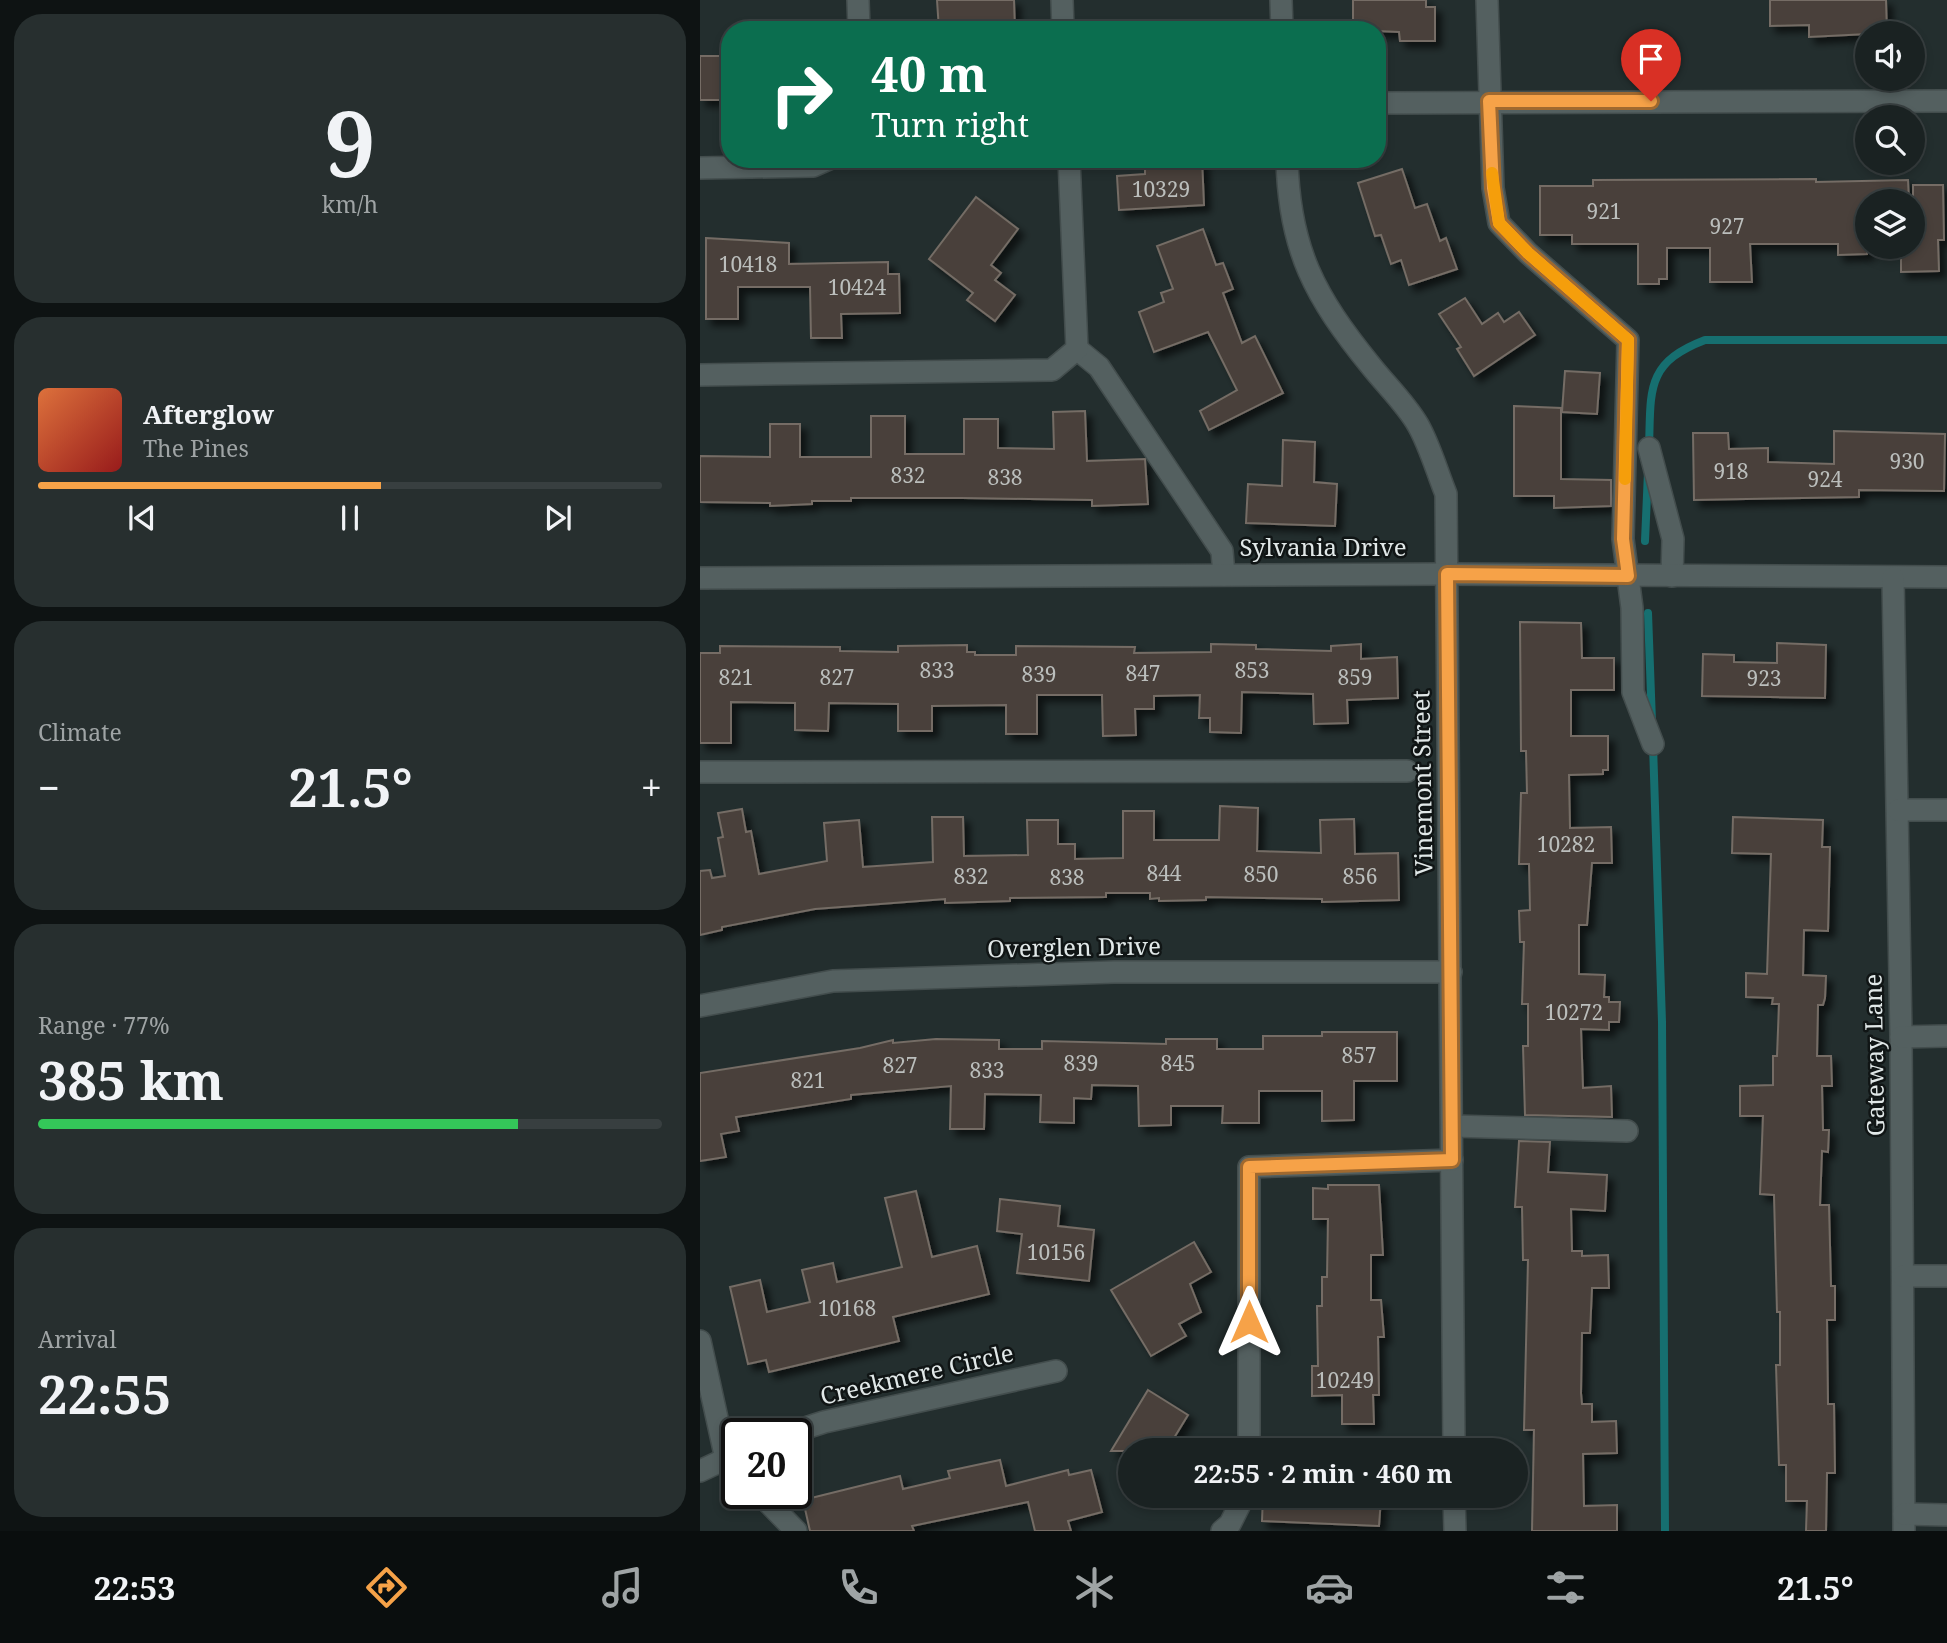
<!DOCTYPE html>
<meta charset="utf-8">
<style>
body{margin:0;font-family:"Noto Serif",serif;background:#272f2f;color:#f1f3f6;height:100vh;display:flex;flex-direction:column;font-size:26px;white-space:nowrap}
*{box-sizing:border-box;margin:0}
p{font-size:23px;color:#9fa4a5}
.icon{flex:none;width:38px;height:38px;fill:none;stroke:currentColor;stroke-width:2;stroke-linecap:round;stroke-linejoin:round}
.map{position:relative;flex:1;overflow:hidden}
.sheet{display:flex;flex-direction:column;gap:14px;padding:14px;background:#0e1313;width:700px}
.sheet>*{flex:none}
.guide{position:absolute;left:21px;top:21px;width:665px;height:147px;border-radius:28px;box-shadow:0 4px 10px #0003,0 0 0 2px #383f40;background:#0b6e4f;color:#fff;overflow:hidden}
.fabs{position:absolute;left:1155px;top:21px;display:grid;gap:14px}
.fabs a{display:grid;place-items:center;width:70px;height:70px;border-radius:50%;background:#1a2222;box-shadow:0 4px 10px #0003,0 0 0 2px #383f40;font-size:35px}
.speed{position:absolute;left:21px;top:1418px;display:flex;gap:14px;font-size:35px;font-weight:700;text-align:center}
.speed>*{display:grid;place-content:center;width:91px;height:91px;border-radius:50%;background:#1a2222;box-shadow:0 4px 10px #0003,0 0 0 2px #383f40;line-height:1}
.speed .limit{border:4px solid #111;border-radius:10px;background:#fff;color:#111}
.pin{position:absolute;display:grid;place-items:center;width:60px;height:60px;color:#fff;margin:-72px -30px;border-radius:50% 50% 50% 0;rotate:-45deg;box-shadow:0 0 7px #0007}
.pin .icon{rotate:45deg}
.me{position:absolute;width:77px;margin:-38px;rotate:0deg;stroke-linejoin:round;filter:drop-shadow(0 0 5px #0008)}
.turn{display:flex;align-items:center;gap:24px;height:147px;padding:0 35px;font-size:32px}
.turn .icon{width:91px;height:91px;stroke-width:2.5}
.turn b{display:block;font-size:49px;line-height:60px}
.big{font-size:52px;font-weight:700;line-height:1.1}
.sheet .card{flex:1;display:flex;flex-direction:column;justify-content:center;gap:10px;min-width:0;padding:0 24px;border-radius:28px;background:#272f2f}
.sheet .dial{align-items:center;gap:0}
.dial b{font-size:91px;line-height:1}
.song{display:flex;align-items:center;gap:21px}
.cover{width:84px;height:84px;border-radius:10px;background:linear-gradient(135deg,hsl(20 70% 55%),hsl(0 70% 35%))}
.played{height:7px;border-radius:4px;background:linear-gradient(90deg,#f6a248 55%,#383f40 55%)}
.keys{display:flex;justify-content:space-around;direction:ltr}
.heat{display:flex;justify-content:space-between;align-items:center;font-size:38px;direction:ltr}
.charge{height:10px;border-radius:5px;background:linear-gradient(90deg,#34c759 77%,#383f40 0)}
.trip{position:absolute;left:418px;top:1438px;width:410px;height:70px;border-radius:35px;background:#1a2222;box-shadow:0 4px 10px #0003,0 0 0 2px #383f40;font-weight:700;line-height:70px;text-align:center}
.tab-bar{display:flex;height:112px;justify-content:space-around;align-items:center;background:#0a0e0e;color:#9fa4a5}
.tab-bar .icon{width:49px;height:49px}
.tab-bar .selected{color:#f6a248}
.tab-bar b{font-size:32px;color:#f1f3f6}
main{display:flex;flex:1;min-height:0}
.map>svg:first-child{display:block}
.lines{fill:none;stroke-linecap:round;stroke-linejoin:round}
.stream{stroke:#166f70;stroke-width:8}
.building{fill:#48413a;stroke:#746c65;stroke-width:2;filter:url(#shadow)}
.minor-casing{stroke:#434d4d;stroke-width:24}
.minor{stroke:#546060;stroke-width:21}
.route-casing{stroke:#a0692f;stroke-width:18}
.route{stroke:#f6a248;stroke-width:12}
.slow{stroke:#f59e0b;stroke-width:12}
.labels{text-anchor:middle;stroke-width:5;stroke-linejoin:round;paint-order:stroke}
.number-label{font-size:21px;fill:#bbbebc}
.street-label{font-size:24px;fill:#e1e8e8;stroke:#101515}
</style>
<main>
<section class="sheet">
<div class="card dial"><b>9</b><p>km/h</p></div>
<div class="card">
<div class="song"><i class="cover"></i><div><b>Afterglow</b><p>The Pines</p></div></div>
<div class="played"></div>
<div class="keys"><svg class="icon" aria-label="previous" viewBox="0 0 24 24"><path d="M18 5L8 12l10 7zM5 5v14"/></svg><svg class="icon" aria-label="pause" viewBox="0 0 24 24"><path d="M8 5v14M16 5v14"/></svg><svg class="icon" aria-label="next" viewBox="0 0 24 24"><path d="M6 5l10 7-10 7zM19 5v14"/></svg></div>
</div>
<div class="card"><p>Climate</p>
<div class="heat"><a>−</a><b class="big">21.5°</b><a>+</a></div>
</div>
<div class="card"><p>Range · 77%</p><b class="big">385 km</b><div class="charge"></div></div>
<div class="card"><p>Arrival</p><b class="big">22:55</b></div>
</section>
<div class="map">
<svg width="1247" height="1531" viewBox="0 0 1247 1531">
<defs>
<filter id="shadow"><feDropShadow dx="6" dy="6" stdDeviation="3.5" flood-color="#0009"/></filter>
</defs>
<rect width="100%" height="100%" fill="#232e2e"/>
<g class="lines">
<g class="stream">
<path d="M949,448c2,-58 -4,-85 56,-108h242"/>
<polyline points="945,541 948,472"/>
<polyline points="948,613 952,722"/>
<polyline points="953,745 962,1022 965,1531"/>
</g>
</g>
<g class="building">
<polygon points="237,0 314,0 315,30 239,30"/>
<polygon points="653,0 726,0 726,7 735,7 735,41 700,41 699,32 653,30"/>
<polygon points="1070,0 1186,0 1187,33 1109,37 1109,25 1070,26"/>
<rect x="0" y="56" width="30" height="44"/>
<polygon points="461,159 502,159 504,205 419,210 417,176 445,174 445,165 461,165"/>
<polygon points="702,169 715,208 727,204 740,241 746,238 757,269 709,285 701,260 691,264 681,235 675,236 658,183"/>
<polygon points="1116,179 1116,182 1208,180 1209,201 1167,201 1167,254 1138,255 1138,244 1050,244 1052,282 1010,282 1010,248 967,248 967,279 959,279 959,284 938,284 938,244 872,244 872,235 840,235 840,186 893,186 893,180"/>
<polygon points="1213,185 1243,185 1244,240 1238,240 1239,271 1201,272 1201,247 1213,247"/>
<polygon points="276,197 318,229 291,265 301,273 295,280 315,295 295,321 267,300 273,293 229,259"/>
<polygon points="503,229 516,265 523,263 533,289 523,293 542,343 555,336 583,393 509,430 500,411 537,390 508,332 454,352 439,312 464,302 461,293 473,289 457,246"/>
<polygon points="6,238 89,243 89,264 188,262 188,274 199,274 200,313 141,314 142,338 111,338 110,287 38,287 38,319 6,319"/>
<polygon points="765,298 782,324 798,313 804,322 819,312 835,335 774,376 757,349 761,347 739,314"/>
<polygon points="865,371 900,373 897,414 862,412"/>
<polygon points="814,406 861,408 861,479 911,480 911,506 854,508 854,496 814,496"/>
<polygon points="385,411 387,461 445,459 448,504 392,506 392,500 263,498 151,498 151,501 112,501 112,504 70,506 70,503 0,502 0,456 70,457 70,424 100,424 100,457 171,457 171,416 205,416 205,454 264,454 264,419 298,419 298,448 354,449 353,412"/>
<polygon points="1134,431 1245,434 1244,491 1159,490 1159,497 994,500 993,433 1028,433 1029,449 1068,448 1068,462 1134,464"/>
<polygon points="583,440 615,442 614,482 637,484 635,526 546,523 548,484 582,486"/>
<polygon points="820,622 881,623 882,658 914,658 914,690 871,690 871,736 908,736 908,770 903,770 903,774 869,775 870,828 911,827 912,863 892,863 887,925 879,925 879,974 905,975 904,997 909,997 909,1002 920,1002 919,1022 909,1022 909,1030 881,1029 883,1088 911,1086 912,1117 825,1115 823,1046 828,1046 828,1004 822,1004 824,942 820,942 819,911 830,910 829,864 819,864 821,793 827,793 826,751 821,751"/>
<polygon points="1077,643 1126,645 1125,698 1002,696 1003,654 1034,655 1034,662 1077,663"/>
<polygon points="511,644 556,645 556,649 631,651 631,646 661,644 661,659 697,657 698,698 647,700 648,723 614,724 613,694 542,692 541,733 510,732 510,718 499,718 500,695 454,696 454,709 435,709 436,735 403,736 402,695 337,695 337,734 306,734 306,705 232,706 232,731 198,731 198,704 129,703 128,731 95,730 95,703 31,702 31,743 0,743 0,653 20,653 20,646 140,647 140,651 198,652 198,646 267,645 267,652 275,652 275,655 316,655 316,646 435,647 434,653 511,652"/>
<polygon points="520,806 558,808 557,851 621,853 620,820 654,819 655,854 698,853 699,900 622,902 622,899 506,897 506,900 459,901 459,898 450,899 450,893 406,893 406,897 310,898 310,901 245,903 245,899 115,909 22,927 22,930 0,935 0,871 10,870 12,878 25,876 18,838 23,837 18,813 42,809 46,832 51,831 59,874 127,861 124,823 159,820 163,867 233,862 232,817 263,817 264,856 328,855 327,820 358,820 358,844 375,844 375,859 423,858 423,811 454,811 454,840 519,840"/>
<polygon points="1033,817 1123,820 1122,847 1130,847 1128,931 1104,930 1103,975 1126,976 1125,998 1123,1005 1118,1005 1117,1056 1131,1056 1132,1086 1122,1086 1123,1130 1129,1130 1128,1152 1122,1151 1120,1205 1129,1205 1131,1286 1135,1286 1135,1320 1127,1320 1128,1404 1134,1404 1135,1473 1127,1473 1126,1531 1106,1531 1107,1501 1086,1501 1086,1465 1079,1465 1076,1365 1080,1365 1080,1312 1077,1312 1074,1195 1060,1194 1063,1116 1040,1116 1040,1086 1073,1085 1073,1056 1077,1056 1079,1004 1072,1004 1073,998 1046,997 1046,973 1067,974 1071,854 1032,853"/>
<polygon points="622,1032 697,1032 697,1081 654,1081 654,1120 622,1121 622,1091 559,1091 559,1123 522,1123 523,1106 471,1106 471,1125 439,1126 438,1086 392,1085 391,1099 374,1098 374,1123 340,1122 341,1095 285,1094 284,1129 250,1129 251,1086 151,1095 151,1099 36,1117 39,1131 21,1134 26,1157 0,1161 0,1073 160,1048 193,1040 193,1043 236,1039 299,1040 299,1049 342,1049 342,1041 466,1044 466,1039 517,1039 517,1049 563,1049 563,1036 622,1036"/>
<polygon points="819,1141 850,1142 848,1172 907,1175 905,1211 871,1209 872,1251 882,1251 882,1256 908,1255 909,1288 892,1288 890,1333 882,1333 881,1393 882,1404 892,1404 892,1422 916,1421 917,1453 883,1454 884,1506 917,1505 917,1531 832,1531 834,1430 824,1430 828,1260 823,1260 822,1207 815,1207"/>
<polygon points="628,1185 679,1185 683,1255 671,1255 671,1300 681,1300 684,1337 678,1337 679,1395 673,1395 674,1424 642,1424 642,1395 612,1396 612,1366 618,1366 617,1306 622,1306 622,1277 627,1277 628,1219 613,1219 613,1188 628,1189"/>
<polygon points="216,1191 232,1257 277,1246 289,1294 193,1317 199,1341 69,1372 66,1360 48,1364 30,1287 60,1280 67,1312 110,1302 102,1270 133,1263 137,1282 202,1267 185,1198"/>
<polygon points="300,1199 360,1206 358,1226 394,1230 389,1281 317,1273 322,1234 297,1231"/>
<polygon points="494,1242 511,1272 490,1284 501,1312 479,1324 486,1336 451,1356 411,1290"/>
<polygon points="448,1390 488,1415 466,1451 411,1451"/>
<polygon points="300,1460 306,1486 368,1470 369,1475 391,1470 402,1512 368,1521 371,1531 335,1531 328,1502 212,1526 214,1531 110,1531 103,1500 200,1476 203,1489 250,1478 248,1471"/>
<polygon points="563,1496 681,1498 679,1526 562,1521"/>
</g>
<g class="lines">
<defs>
<g id="minor">
<polyline points="158,0 159,30"/>
<polyline points="362,0 363,30"/>
<polyline points="581,0 582,30"/>
<polyline points="787,0 793,188 799,223 828,253 928,340 923,539 932,608 933,692 953,744"/>
<polyline points="677,103 1247,101"/>
<path d="M587,159c2,91 28,138 84,207 15,19 35,38 47,59 12,21 19,47 28,69l8,957"/>
<polyline points="0,168 113,166 129,159"/>
<polyline points="377,349 399,367 522,551 524,575"/>
<polyline points="0,375 352,370 377,349 369,159"/>
<polyline points="949,448 973,539 972,576"/>
<polyline points="0,578 747,574 1247,577"/>
<polyline points="1193,578 1201,1037 1204,1531"/>
<polyline points="0,772 707,771"/>
<polyline points="1198,810 1247,810"/>
<polyline points="0,1006 133,981 414,972 751,972"/>
<polyline points="1201,1037 1247,1036"/>
<polyline points="752,1126 927,1131"/>
<polyline points="1203,1276 1247,1276"/>
<polyline points="0,1341 26,1459 37,1470"/>
<polyline points="90,1433 124,1422 356,1371"/>
<polyline points="549,1451 549,1167 752,1160"/>
<polyline points="0,1471 36,1454"/>
<polyline points="59,1493 96,1531"/>
<polyline points="754,1496 755,1531"/>
<polyline points="1204,1514 1247,1515"/>
<polyline points="522,1531 530,1524 544,1496"/>
</g>
</defs>
<use href="#minor" class="minor-casing"/>
<use href="#minor" class="minor"/>
</g>
<g class="lines">
<defs>
<polyline id="route" points="549,1322 549,1167 752,1160 747,574 928,576 923,539 928,340 828,253 799,223 793,188 789,101 951,101"/>
</defs>
<use href="#route" class="route-casing"/>
<use href="#route" class="route"/>
<polyline class="slow" points="792,173 799,223 828,253 928,340 925,479"/>
</g>
<g class="labels">
<g class="number-label">
<text x="461" y="197">10329</text>
<text x="904" y="219">921</text>
<text x="1027" y="234">927</text>
<text x="48" y="272">10418</text>
<text x="157" y="295">10424</text>
<text x="1207" y="469">930</text>
<text x="1031" y="479">918</text>
<text x="208" y="483">832</text>
<text x="305" y="485">838</text>
<text x="1125" y="487">924</text>
<text x="237" y="678">833</text>
<text x="552" y="678">853</text>
<text x="443" y="681">847</text>
<text x="339" y="682">839</text>
<text x="36" y="685">821</text>
<text x="137" y="685">827</text>
<text x="655" y="685">859</text>
<text x="1064" y="686">923</text>
<text x="866" y="852">10282</text>
<text x="464" y="881">844</text>
<text x="561" y="882">850</text>
<text x="271" y="884">832</text>
<text x="660" y="884">856</text>
<text x="367" y="885">838</text>
<text x="874" y="1020">10272</text>
<text x="659" y="1063">857</text>
<text x="381" y="1071">839</text>
<text x="478" y="1071">845</text>
<text x="200" y="1073">827</text>
<text x="287" y="1078">833</text>
<text x="108" y="1088">821</text>
<text x="356" y="1260">10156</text>
<text x="147" y="1316">10168</text>
<text x="645" y="1388">10249</text>
</g>
<g class="street-label">
<text x="623" y="556">Sylvania Drive</text>
<text transform="translate(723 783) rotate(-91)" y="8">Vinemont Street</text>
<text transform="translate(374 948) rotate(-1)" y="8">Overglen Drive</text>
<text transform="translate(1175 1055) rotate(-91)" y="8">Gateway Lane</text>
<text transform="translate(217 1375) rotate(-13)" y="8">Creekmere Circle</text>
</g>
</g>
</svg>
<div class="fabs">
<a><svg class="icon" aria-label="sound" viewBox="0 0 24 24"><path d="M4 9h4l5-4v14l-5-4H4zM17 9q2 3 0 6"/></svg></a>
<a><svg class="icon" aria-label="search" viewBox="0 0 24 24"><circle cx="10" cy="10" r="6"/><path d="M15 15l6 6"/></svg></a>
<a><svg class="icon" aria-label="layers" viewBox="0 0 24 24"><path d="M12 4l9 5-9 5-9-5zM3 14l9 5 9-5"/></svg></a>
</div>
<div class="speed"><div class="limit">20</div></div>
<div class="pin" style="left:951px;top:101px;background:#d93025"><svg class="icon" aria-label="arrive" viewBox="0 0 24 24"><path d="M6 21V4h12l-3 4 3 4H6"/></svg></div>
<svg class="me" style="left:549px;top:1322px" viewBox="-20 -20 40 40"><path d="M0-17L14 15 0 8-14 15z" fill="#f6a248" stroke="#fff" stroke-width="4"/></svg>
<div class="trip">22:55 · 2 min · 460 m</div>
<div class="guide">
<div class="turn"><svg class="icon" aria-label="right" viewBox="0 0 24 24"><path d="M7 20v-9h11M14 6l5 5-5 5"/></svg><div><b>40 m</b>Turn right</div></div>
</div>
</div>
</main>
<nav class="tab-bar">
<b>22:53</b>
<svg class="icon selected" aria-label="directions" viewBox="0 0 24 24"><path d="M12 3l9 9-9 9-9-9zM9 14v-3h6M13 9l2 2-2 2"/></svg>
<svg class="icon" aria-label="music" viewBox="0 0 24 24"><path d="M9 18V5l10-2v13"/><circle cx="6" cy="18" r="3"/><circle cx="16" cy="16" r="3"/></svg>
<svg class="icon" aria-label="phone" viewBox="0 0 24 24"><path d="M5 4h4l2 5-3 2q2 4 5 5l2-3 5 2v4C11 20 4 13 5 4z"/></svg>
<svg class="icon" aria-label="climate" viewBox="0 0 24 24"><path d="M12 3v18M4 7l16 10M4 17L20 7"/></svg>
<svg class="icon" aria-label="car" viewBox="0 0 24 24"><path d="M5 17H2v-5l4-1 3-4h7l3 4 3 1v5h-3M9 17h6M6 11h13"/><circle cx="7" cy="17" r="2"/><circle cx="17" cy="17" r="2"/></svg>
<svg class="icon" aria-label="filters" viewBox="0 0 24 24"><path d="M4 7h16M4 17h16"/><circle cx="9" cy="7" r="2"/><circle cx="15" cy="17" r="2"/></svg>
<b>21.5°</b>
</nav>
